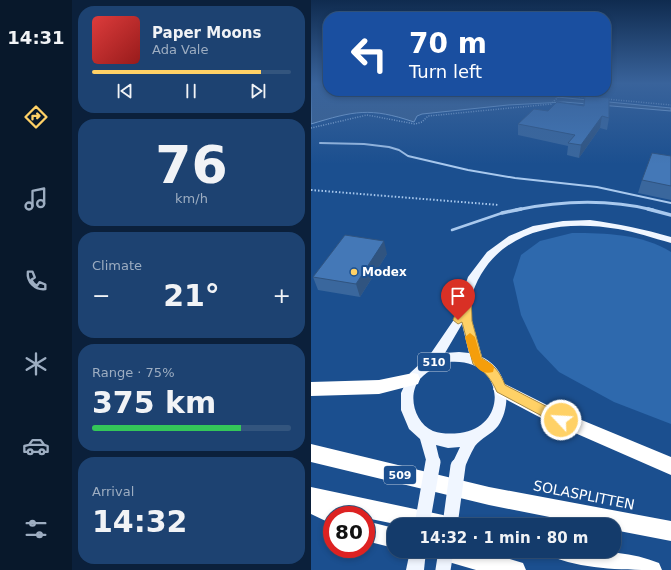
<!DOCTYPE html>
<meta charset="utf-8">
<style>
body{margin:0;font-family:"DejaVu Sans",sans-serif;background:#1d4271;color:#f1f3f6;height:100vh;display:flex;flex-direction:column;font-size:15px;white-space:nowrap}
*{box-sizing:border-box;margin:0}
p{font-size:13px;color:#9dadc1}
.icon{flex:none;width:22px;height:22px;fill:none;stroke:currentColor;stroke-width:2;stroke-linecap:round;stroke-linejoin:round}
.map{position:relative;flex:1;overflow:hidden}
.drawer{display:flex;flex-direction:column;gap:6px;padding:6px;background:#0b203b;width:239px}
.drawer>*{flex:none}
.top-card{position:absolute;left:12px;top:12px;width:288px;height:84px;border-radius:16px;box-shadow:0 2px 6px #0003,0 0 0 1px #33557e;background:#1a4fa0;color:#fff;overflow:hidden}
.speed{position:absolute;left:12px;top:506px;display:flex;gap:8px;font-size:20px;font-weight:700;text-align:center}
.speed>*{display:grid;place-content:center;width:52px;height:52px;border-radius:50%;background:#143b6b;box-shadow:0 2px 6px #0003,0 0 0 1px #33557e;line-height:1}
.speed .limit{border:6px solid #d22;background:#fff;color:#111}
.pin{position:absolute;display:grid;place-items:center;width:34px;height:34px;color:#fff;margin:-41px -17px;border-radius:50% 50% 50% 0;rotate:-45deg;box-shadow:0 0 4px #0007}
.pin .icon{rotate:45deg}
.me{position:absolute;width:44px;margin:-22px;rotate:295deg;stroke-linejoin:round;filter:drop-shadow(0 0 3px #0008)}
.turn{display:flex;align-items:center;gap:14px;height:84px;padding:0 20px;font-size:18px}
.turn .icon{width:52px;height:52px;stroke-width:2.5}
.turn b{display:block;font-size:28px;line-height:34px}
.big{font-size:30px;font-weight:600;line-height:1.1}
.drawer .card{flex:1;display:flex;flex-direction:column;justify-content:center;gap:6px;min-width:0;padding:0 14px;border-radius:16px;background:#1d4271}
.drawer .dial{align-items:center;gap:0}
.dial b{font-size:52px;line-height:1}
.song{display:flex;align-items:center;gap:12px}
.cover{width:48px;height:48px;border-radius:6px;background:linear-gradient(135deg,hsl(0 70% 55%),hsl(0 70% 35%))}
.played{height:4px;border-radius:2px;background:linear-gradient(90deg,#ffd166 85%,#33557e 85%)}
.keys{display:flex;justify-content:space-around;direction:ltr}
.heat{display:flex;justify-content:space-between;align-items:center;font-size:22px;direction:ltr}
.charge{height:6px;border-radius:3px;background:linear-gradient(90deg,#34c759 75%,#33557e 0)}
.trip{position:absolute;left:76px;top:518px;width:234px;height:40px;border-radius:16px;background:#143b6b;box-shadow:0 2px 6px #0003,0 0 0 1px #33557e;font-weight:600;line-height:40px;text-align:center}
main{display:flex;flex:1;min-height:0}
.menu{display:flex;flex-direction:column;width:72px;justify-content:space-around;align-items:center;background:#08182b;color:#9dadc1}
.menu .icon{width:28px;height:28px}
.menu .selected{color:#ffd166}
.menu b{font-size:18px;color:#f1f3f6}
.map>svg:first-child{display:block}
.green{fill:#2e69ad}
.water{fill:#3c6290;stroke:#9cc4f0}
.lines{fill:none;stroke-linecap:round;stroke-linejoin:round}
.path-far1{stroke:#a9c9ee;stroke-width:1.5;stroke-dasharray:1 1.5;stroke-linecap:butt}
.path{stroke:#a9c9ee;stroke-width:2;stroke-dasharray:1.5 2;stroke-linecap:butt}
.lane-far1{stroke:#a9c9ee;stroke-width:2}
.lane{stroke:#a9c9ee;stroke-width:2.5}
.street-far1{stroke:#a9c9ee;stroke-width:3}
.street{stroke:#a9c9ee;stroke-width:3.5}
.primary{fill:#f0f6ff;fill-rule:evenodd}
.highway{fill:#fff;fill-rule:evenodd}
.primary-bridge{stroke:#f0f6ff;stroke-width:15}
.wall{fill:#3a679d}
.shaded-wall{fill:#305480}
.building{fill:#4478b7;stroke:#305480}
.route{fill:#ffd166;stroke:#a68842}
.slow{fill:#f59e0b}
.poi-dot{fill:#ffd166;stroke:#1b4f8f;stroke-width:1.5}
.labels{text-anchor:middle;stroke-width:4;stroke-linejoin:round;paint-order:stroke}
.shield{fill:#1b4f8f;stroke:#bbcadd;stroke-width:1}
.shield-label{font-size:11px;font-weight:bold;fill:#fff}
.poi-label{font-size:12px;font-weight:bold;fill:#fff;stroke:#1b4f8f;text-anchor:start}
.near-street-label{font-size:14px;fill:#fff;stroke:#1b4f8f}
</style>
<main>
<nav class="menu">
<b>14:31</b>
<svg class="icon selected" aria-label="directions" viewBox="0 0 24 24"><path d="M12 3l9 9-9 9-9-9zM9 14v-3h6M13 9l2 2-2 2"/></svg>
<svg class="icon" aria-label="music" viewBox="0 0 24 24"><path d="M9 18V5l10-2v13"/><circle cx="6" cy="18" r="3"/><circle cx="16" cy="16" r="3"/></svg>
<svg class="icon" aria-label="phone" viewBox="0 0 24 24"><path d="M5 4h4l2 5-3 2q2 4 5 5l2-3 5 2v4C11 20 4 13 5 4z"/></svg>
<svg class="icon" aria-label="climate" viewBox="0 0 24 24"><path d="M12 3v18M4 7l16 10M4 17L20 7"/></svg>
<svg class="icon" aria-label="car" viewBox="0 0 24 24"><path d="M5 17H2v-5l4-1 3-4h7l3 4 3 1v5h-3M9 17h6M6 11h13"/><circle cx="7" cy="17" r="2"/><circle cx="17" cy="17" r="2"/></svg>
<svg class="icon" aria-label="filters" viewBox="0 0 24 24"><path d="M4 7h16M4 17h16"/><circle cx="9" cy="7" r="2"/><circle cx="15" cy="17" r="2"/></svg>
</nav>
<section class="drawer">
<div class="card">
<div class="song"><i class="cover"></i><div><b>Paper Moons</b><p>Ada Vale</p></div></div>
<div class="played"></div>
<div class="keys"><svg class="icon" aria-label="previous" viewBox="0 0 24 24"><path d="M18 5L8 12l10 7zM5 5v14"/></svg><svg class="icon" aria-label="pause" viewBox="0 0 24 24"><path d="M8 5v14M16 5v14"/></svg><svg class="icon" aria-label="next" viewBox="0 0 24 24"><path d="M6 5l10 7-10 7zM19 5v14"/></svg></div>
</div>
<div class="card dial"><b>76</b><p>km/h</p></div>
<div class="card"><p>Climate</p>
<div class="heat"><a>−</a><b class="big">21°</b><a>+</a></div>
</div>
<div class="card"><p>Range · 75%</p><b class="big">375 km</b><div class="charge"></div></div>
<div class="card"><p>Arrival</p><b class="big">14:32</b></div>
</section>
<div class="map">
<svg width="360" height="570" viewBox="0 0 360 570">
<rect width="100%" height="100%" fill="#1b4f8f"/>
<path class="green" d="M261,233c34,0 70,1 99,19v172l-57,-22 -55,-30 -22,-23 -16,-34 -8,-35 8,-25 19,-14z"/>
<path class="water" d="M0,84h17v7h211l18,6 114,11v3l-107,-9 -56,3 -86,9 -5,2 -3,6c-44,-15 -60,-11 -103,2z"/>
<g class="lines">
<g class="path-far1">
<polyline points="248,95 276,97"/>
<polyline points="295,99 360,105"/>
<polyline points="0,128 56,115 104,124 111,122 117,116 240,104 248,96 235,91"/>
</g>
<polyline class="path" points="0,190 188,205"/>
<polyline class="lane-far1" points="9,143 53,144 78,147 88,150 97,156 157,170 204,178 286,187 360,203"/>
<polyline class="lane" points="141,230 191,213"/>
<path class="street-far1" d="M205,210c44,-9 92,-11 137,0"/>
<g class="street">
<polyline points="337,209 360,215"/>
<polyline points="191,213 210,209"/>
</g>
<g class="primary">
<path d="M279,220c28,4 54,9 81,17v6c-18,-5 -35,-11 -53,-14 -63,-11 -129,3 -148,72l2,3v17l10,36c26,12 31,47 16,69 -6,8 -17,12 -23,20 -5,8 -8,17 -12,25l-5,2 -5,-2 -2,-5 9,-19 -12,1 -12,-3 4,17 -2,5 -5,2 -5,-2 -8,-28 -11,-10 -8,-19v-17l9,-20 13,-12 4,-2 26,-38 15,-44 19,-25 22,-16 24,-10 30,-5zM151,324l7,29 -10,-1 -14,1zM137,362c58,-6 62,65 12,71 -10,1 -18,1 -27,-2 -19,-8 -26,-37 -13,-52 9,-9 17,-13 28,-17z"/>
<polygon points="99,551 115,551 113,570 95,570"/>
</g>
<g class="highway">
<polygon points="102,373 107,374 109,379 107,384 68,394 0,396 0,382 68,380"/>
<polygon points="190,382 244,409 360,457 360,475 232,419 185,394 182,389 185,384"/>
<polygon points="0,444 178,487 360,521 360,541 303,530 303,525 279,525 178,505 0,462"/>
<polygon points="0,487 132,515 139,518 142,525 89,525 55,518 55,515 30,512 32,515 21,515 21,524 0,514"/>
<polygon points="55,521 83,528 83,548 55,541"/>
<polygon points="121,551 171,551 212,563 215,570 165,570 124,558"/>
<path d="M241,551c36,0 73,-2 107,12l3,7c-36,0 -73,0 -107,-12z"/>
</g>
<g class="primary-bridge">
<polyline points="111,525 122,462"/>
<polyline points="139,525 147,466"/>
<polyline points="132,570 135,551"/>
</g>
</g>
<g class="wall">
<polygon points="274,96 298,118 296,130 289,128 268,158 256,155 257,146 207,135 207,124 237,111 272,106"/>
<polygon points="360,156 360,200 327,193 331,180"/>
<polygon points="76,254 49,297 7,290 2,277"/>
</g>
<g class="shaded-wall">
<polygon points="291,116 289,128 268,158 270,145"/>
<polygon points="73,241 76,254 49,297 45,284"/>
</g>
<g class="building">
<polygon points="274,96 298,98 298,118 291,116 270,145 257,143 264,135 207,124 223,109 237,111 246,102 273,106"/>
<polygon points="341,153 360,156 360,186 331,180"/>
<polygon points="34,235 73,241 45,284 2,277"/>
</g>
<linearGradient id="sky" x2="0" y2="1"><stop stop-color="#0f2b4f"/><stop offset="0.51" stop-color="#39639b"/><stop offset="1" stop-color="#39639b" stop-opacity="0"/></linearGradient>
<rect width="360" height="164" fill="url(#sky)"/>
<path class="route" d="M155,294l5,3 1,24 10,37c12,7 18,14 23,27l60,31 2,4 -2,4 -4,1 -4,-1 -60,-32c-6,-13 -11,-20 -24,-28l-11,-42 -4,2 -5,-4 9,-23z"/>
<path class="slow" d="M159,333l5,4 6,21 12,7 1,3 -1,4c-19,6 -25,-23 -28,-35z"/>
<circle class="poi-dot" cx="43" cy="272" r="4"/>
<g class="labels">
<g class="shield">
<rect x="107" y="353" width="32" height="18" rx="3"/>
<rect x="73" y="466" width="32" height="18" rx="3"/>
</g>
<g class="shield-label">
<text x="123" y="366">510</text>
<text x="89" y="479">509</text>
</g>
<g class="poi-label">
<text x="51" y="276">Modex</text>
</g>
<g class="near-street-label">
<text transform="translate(273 495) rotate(11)" y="5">SOLASPLITTEN</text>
</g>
</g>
</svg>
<div class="speed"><div class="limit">80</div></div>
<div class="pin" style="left:147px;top:320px;background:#d93025"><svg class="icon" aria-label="arrive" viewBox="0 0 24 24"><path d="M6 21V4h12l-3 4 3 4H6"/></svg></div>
<svg class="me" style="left:250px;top:420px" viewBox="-20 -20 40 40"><circle r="17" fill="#ffd166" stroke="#fff" stroke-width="3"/><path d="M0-11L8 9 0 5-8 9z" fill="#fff"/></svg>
<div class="trip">14:32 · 1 min · 80 m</div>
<div class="top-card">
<div class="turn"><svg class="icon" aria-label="left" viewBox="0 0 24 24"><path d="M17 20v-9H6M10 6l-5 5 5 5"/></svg><div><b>70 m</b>Turn left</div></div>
</div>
</div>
</main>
